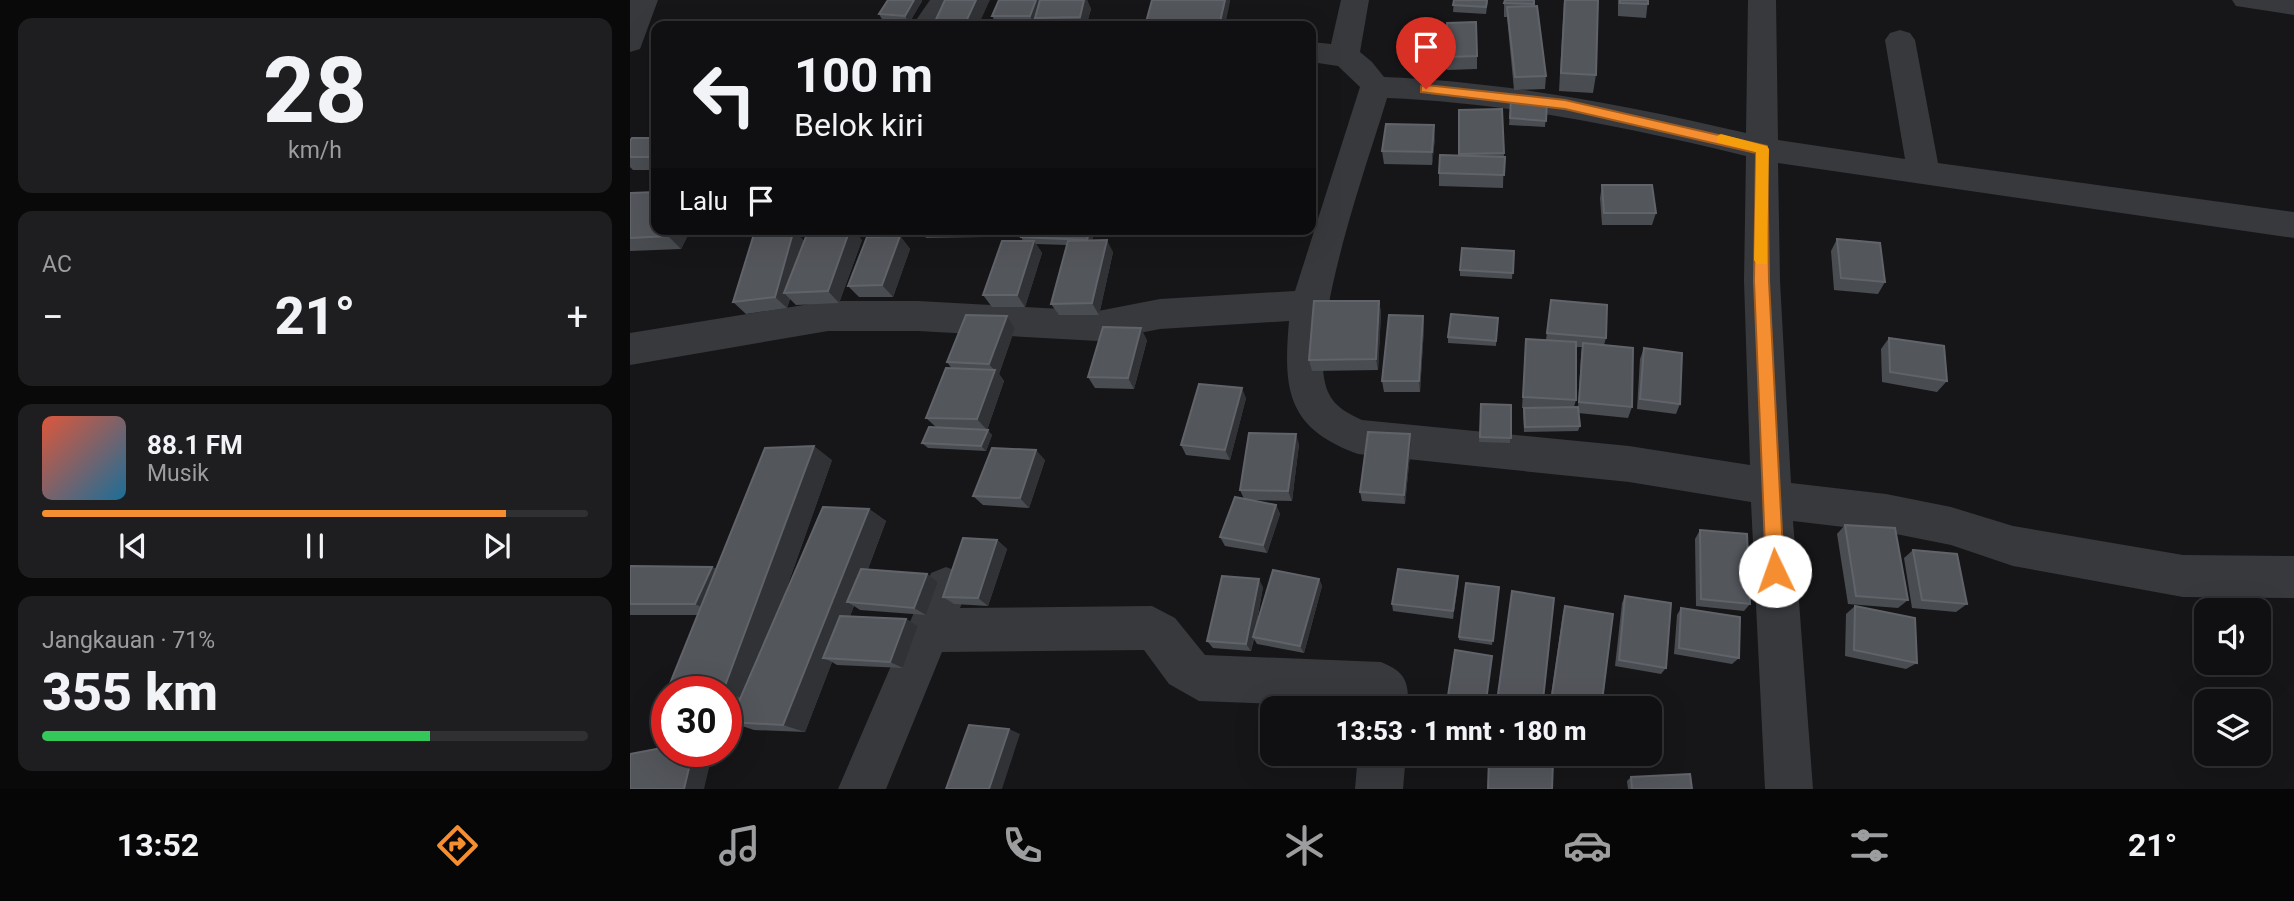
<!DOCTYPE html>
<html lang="id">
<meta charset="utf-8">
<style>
body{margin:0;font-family:Roboto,sans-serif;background:#1e1e20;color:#f1f3f6;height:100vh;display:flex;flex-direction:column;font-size:26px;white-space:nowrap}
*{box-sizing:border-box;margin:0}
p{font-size:23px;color:#9c9d9f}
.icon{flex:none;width:38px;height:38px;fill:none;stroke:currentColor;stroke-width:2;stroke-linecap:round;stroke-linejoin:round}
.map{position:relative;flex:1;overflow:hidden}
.panel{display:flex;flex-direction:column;gap:18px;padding:18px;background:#09090a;width:630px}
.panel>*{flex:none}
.hud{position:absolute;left:21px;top:21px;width:665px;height:214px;border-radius:14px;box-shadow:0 7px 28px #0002,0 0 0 2px #303032;background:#101012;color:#f1f3f6;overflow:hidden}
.controls{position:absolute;left:1564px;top:598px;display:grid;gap:14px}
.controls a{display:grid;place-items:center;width:77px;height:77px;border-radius:14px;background:#101012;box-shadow:0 7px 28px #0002,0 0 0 2px #303032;font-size:35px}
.speed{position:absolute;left:21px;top:676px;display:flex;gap:14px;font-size:35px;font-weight:700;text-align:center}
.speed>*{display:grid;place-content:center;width:91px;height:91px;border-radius:50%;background:#101012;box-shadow:0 7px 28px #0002,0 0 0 2px #303032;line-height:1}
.speed .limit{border:10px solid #d22;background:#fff;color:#111}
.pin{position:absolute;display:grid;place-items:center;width:60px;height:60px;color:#fff;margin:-72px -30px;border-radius:50% 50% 50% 0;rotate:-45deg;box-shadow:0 0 7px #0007}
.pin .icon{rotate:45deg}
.me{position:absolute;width:77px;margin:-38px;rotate:357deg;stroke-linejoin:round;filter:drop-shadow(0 0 5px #0008)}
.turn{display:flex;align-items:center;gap:24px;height:147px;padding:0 28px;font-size:32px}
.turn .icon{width:91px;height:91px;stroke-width:2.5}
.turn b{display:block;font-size:49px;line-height:60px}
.then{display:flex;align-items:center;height:66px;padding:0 28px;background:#0003;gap:14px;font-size:26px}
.big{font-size:52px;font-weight:800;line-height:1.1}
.panel .tile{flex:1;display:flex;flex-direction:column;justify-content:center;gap:10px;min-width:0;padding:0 24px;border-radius:14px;background:#1e1e20}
.panel .dial{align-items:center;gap:0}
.dial b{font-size:91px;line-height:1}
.song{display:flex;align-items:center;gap:21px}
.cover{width:84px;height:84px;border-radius:10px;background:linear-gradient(135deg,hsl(10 70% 55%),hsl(200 70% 35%))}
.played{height:7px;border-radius:4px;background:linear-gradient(90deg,#f58e31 85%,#303032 85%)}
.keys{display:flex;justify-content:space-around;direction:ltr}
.heat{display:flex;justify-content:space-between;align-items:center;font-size:38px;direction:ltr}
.charge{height:10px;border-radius:5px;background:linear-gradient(90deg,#34c759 71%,#303032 0)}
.trip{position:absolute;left:630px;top:696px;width:402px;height:70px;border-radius:14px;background:#101012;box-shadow:0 7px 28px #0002,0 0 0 2px #303032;font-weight:800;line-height:70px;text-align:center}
.tabs{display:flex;height:112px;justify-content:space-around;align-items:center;background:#060607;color:#9c9d9f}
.tabs .icon{width:49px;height:49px}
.tabs .on{color:#f58e31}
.tabs b{font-size:32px;color:#f1f3f6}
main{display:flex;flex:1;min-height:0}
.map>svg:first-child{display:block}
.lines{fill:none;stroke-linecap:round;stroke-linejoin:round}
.minor{fill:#37393d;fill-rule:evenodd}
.wall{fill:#494c50;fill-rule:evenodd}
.shaded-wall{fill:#303235}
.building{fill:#53565b;stroke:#60646a;stroke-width:2}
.route{fill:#f58e31;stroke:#9f5c20;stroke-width:2}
.slow{fill:#f59e0b}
</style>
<main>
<section class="panel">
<div class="tile dial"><b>28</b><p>km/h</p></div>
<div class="tile"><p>AC</p>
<div class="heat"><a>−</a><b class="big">21°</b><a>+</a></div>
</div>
<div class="tile">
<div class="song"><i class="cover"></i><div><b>88.1 FM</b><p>Musik</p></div></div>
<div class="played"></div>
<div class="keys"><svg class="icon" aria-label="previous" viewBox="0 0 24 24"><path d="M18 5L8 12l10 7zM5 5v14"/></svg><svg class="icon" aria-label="pause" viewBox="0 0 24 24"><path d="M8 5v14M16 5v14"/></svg><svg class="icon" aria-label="next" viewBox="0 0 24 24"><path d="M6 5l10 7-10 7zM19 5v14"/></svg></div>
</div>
<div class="tile"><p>Jangkauan · 71%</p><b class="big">355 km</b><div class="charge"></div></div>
</section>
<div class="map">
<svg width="1664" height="789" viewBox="0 0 1664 789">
<rect width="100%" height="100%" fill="#161618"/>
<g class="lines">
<g class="minor">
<polygon points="0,0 28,0 10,49 0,52"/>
<polygon points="300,0 329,0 311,26 282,26"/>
<path d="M711,0h28l-9,52 12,10 12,15c123,5 242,28 362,56l2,-133h28l2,140 127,19 -20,-119 5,-7 10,-3 10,3 5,7 23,123 356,49v26l-516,-75 2,118 11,202 95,11 65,13 62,19 170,29 111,1v42l-111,-1 -170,-31 -62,-21 -65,-13 -93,-11 20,268h-48l-14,-287 -122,-20 -271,-28c-71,-26 -75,-64 -69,-133l-129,8 -62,12 -180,-10h-90l-198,34v-32l198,-32h90l180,10 62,-12 135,-8 65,-204 -22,-21 -27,-4v-20l20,2zM757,98c122,5 240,29 359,58l-2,125 6,184 -121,-19 -267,-26c-13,-6 -27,-13 -33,-26 -27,-52 41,-237 58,-296z"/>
<polygon points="1602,0 1664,0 1664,15 1606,6"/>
<path d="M316,567l15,6 7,15 -8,20 192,-2 23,12 30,37 176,7c25,10 28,20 27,47l-209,-8 -30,-17 -25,-34 -202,2 -56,137h-48l93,-216z"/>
<polygon points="728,754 776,754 773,789 725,789"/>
</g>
</g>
<g class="wall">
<polygon points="258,0 291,0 292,1 279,23 253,21 249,14"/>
<polygon points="369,0 457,0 461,9 456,26 409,26 408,25 408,26 368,26 362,16"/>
<polygon points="824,0 858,0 856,14 823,12"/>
<polygon points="874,0 904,0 904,6 916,76 915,89 884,90 877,17 874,17"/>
<polygon points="934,0 968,0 966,75 963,93 929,91"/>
<polygon points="988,0 1018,0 1016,18 988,16"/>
<polygon points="817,23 847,56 847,69 817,70"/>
<polygon points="881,98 917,100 915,127 879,125"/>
<polygon points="829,110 874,153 873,188 809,186 809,173 829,155"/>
<polygon points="26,138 26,170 3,170 0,167 0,141"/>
<polygon points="805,138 802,165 754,164 752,151"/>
<polygon points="972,185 1026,213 1022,225 972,225 970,198"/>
<polygon points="0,193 26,229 61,229 51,249 0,251"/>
<polygon points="356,229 354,237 296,238 291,231"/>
<polygon points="394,229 466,229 462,240 483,252 469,315 429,315 421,304 437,245 406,244 412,253 395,307 362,307 353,295 393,241 391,237"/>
<polygon points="270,236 280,249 263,297 229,297 218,286"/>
<polygon points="1207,239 1255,282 1248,294 1204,290 1201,251"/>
<polygon points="232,240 209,303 166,305 160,299 157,308 116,314 103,302 174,241"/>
<polygon points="884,251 882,279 830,276 830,270"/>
<path d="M921,300l55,38 -2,7 28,62 -4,11 -50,-5 2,13 -2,5 -54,1 -1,-24h-1l4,-69 20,1zM946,347h6l-1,8 -3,52h-4l2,-7z"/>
<polygon points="749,301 751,313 748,370 682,371 679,360"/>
<polygon points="377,316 385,328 369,374 374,381 357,430 362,435 356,451 298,448 292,443 306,427 296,418 322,369 317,362"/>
<polygon points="793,316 794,328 790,392 754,392 752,381"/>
<polygon points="868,318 866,346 818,343 818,337"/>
<polygon points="1259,338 1317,381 1307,392 1252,382 1251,349"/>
<polygon points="517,340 504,389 465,388 458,377"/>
<polygon points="1014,348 1050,404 1046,414 1007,409 1010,359"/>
<polygon points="616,398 600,460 556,455 551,445"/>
<polygon points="851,404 881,405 880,443 849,442"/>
<polygon points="780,434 781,444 775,504 732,501 730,492"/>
<polygon points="669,444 662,501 618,500 646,505 650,514 637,553 595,546 590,537 614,499 610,490"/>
<polygon points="202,460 152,601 239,509 256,521 238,569 297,574 308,582 296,615 230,610 224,606 220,616 276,619 288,626 273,668 207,665 202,662 175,732 124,730 100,722 109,700 96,701 96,691 68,615 0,615 0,566 82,567 86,569"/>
<polygon points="415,460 399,508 353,505 343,496"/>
<polygon points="1215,525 1278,600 1268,608 1218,604 1207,534"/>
<polygon points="1070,530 1120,604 1114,611 1066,606 1065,539"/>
<polygon points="367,540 377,549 358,606 324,604 313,597"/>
<polygon points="1283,550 1337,604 1326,612 1282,608 1274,558"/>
<polygon points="689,579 692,586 674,653 627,644 624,639 621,651 583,648 577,641 633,587 626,627"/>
<polygon points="828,584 823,619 763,611 762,604"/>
<polygon points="869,587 862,645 829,640 829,637"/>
<polygon points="995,596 1036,668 1031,674 985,666 992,603"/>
<polygon points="935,606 971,709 919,709 933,613"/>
<polygon points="1225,606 1287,663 1276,669 1215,656 1216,614"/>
<polygon points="1051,608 1109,658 1102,664 1044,654 1047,615"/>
<polygon points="1001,777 1062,789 998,789 997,781"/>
</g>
<g class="shaded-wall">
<polygon points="284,0 291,0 292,1 279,23 275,16"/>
<polygon points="346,0 360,0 348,26 334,26"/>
<polygon points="406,0 417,0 405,18 408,26 405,26 400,16"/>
<polygon points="454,0 457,0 461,9 456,26 454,26 450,17"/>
<polygon points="595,0 600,0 600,2 595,26 589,26"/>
<polygon points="804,125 805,138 802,165 802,152"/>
<polygon points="41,229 61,229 51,249 38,236"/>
<polygon points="164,229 175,242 154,293 160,299 157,308 145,297"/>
<polygon points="220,229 223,229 232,240 209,303 198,291"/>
<polygon points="350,229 356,229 354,237 349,230"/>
<polygon points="460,229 466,229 460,246 457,240"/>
<polygon points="270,236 280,249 263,297 252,285"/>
<polygon points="477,240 483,252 469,315 462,303"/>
<polygon points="404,241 412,253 395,307 387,295"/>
<polygon points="749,301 751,313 748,370 746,359"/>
<polygon points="377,316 385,328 369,374 374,381 357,430 347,419 365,371 359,364"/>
<polygon points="793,316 794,328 790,392 789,381"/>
<polygon points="511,328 517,340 504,389 498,378"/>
<polygon points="612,388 616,398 600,460 595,450"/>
<polygon points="358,430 362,435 356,451 351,446"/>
<polygon points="666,434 669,444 662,501 658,491"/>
<polygon points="780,434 781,444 775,504 774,495"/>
<polygon points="184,446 202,460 117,700 96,693 96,691 93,691"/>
<polygon points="406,450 415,460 399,508 390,498"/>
<polygon points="646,505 650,514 637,553 633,545"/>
<polygon points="239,509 256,521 225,603 217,602 224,606 203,659 193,658 202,662 175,732 153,725"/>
<polygon points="367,540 377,549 358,606 348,598"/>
<polygon points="82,567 104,578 88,615 65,604"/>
<polygon points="297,574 308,582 296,615 284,608"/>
<polygon points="828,576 828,584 823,619 823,611"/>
<polygon points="629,579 633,587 621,651 616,644"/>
<polygon points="689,579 692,586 674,653 670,646"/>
<polygon points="276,619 288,626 273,668 260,662"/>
<polygon points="379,729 390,734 372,789 359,789"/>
<polygon points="63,751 83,751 74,789 54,789"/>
</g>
<g class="building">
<polygon points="258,0 284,0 275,16 249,14"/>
<polygon points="315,0 346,0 334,26 303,26"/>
<polygon points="369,0 406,0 400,16 362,16"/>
<polygon points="410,0 454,0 450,17 405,18"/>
<polygon points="522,0 595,0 589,26 515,26"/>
<polygon points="824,0 857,0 856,7 823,5"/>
<polygon points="875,0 904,0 904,4 874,3"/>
<polygon points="935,0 968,0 966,75 931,73"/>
<polygon points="990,0 1018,0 1018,4 990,3"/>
<polygon points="907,6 916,76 885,77 877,7"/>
<polygon points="846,22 847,56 817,57 817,23"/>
<polygon points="881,98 917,100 916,121 880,118"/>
<polygon points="872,109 874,153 829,154 829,110"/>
<polygon points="756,124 804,125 802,152 752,151"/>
<polygon points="2,138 26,138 26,157 0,157 0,141"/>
<polygon points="810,155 875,157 874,175 809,173"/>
<polygon points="972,185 1022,185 1026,213 974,213"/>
<polygon points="26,192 26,229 41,229 38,236 0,238 0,193"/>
<polygon points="164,229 145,297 103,302 124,234"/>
<polygon points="179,229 220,229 198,291 154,293"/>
<polygon points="292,229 350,229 349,230 291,231"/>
<polygon points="394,229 460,229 457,240 391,237"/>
<polygon points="270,236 252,285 218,286 237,237"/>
<polygon points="1207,239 1250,243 1255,282 1211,278"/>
<polygon points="477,240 462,303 421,304 438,241"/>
<polygon points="372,241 404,241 387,295 353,295"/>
<polygon points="832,248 884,251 883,273 830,270"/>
<polygon points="921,300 977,305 976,338 917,333"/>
<polygon points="684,301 749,301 746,359 679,360"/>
<polygon points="821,314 868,318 866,341 818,337"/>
<polygon points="336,315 377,316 359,364 317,362"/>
<polygon points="759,315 793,316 789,381 752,381"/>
<polygon points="473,327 511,328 498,378 458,377"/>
<polygon points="1259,338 1314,346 1317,381 1260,372"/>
<polygon points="896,339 946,342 946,400 893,397"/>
<polygon points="953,343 1003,348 1002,407 949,402"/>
<polygon points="1014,348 1052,353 1050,404 1010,399"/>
<polygon points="316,368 365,370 347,419 296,418"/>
<polygon points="569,384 612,388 595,450 551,445"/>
<polygon points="851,404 881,405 881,438 850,437"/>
<polygon points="948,407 950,426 895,427 894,408"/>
<polygon points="299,427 358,430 351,446 292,443"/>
<polygon points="738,432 780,434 774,495 730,492"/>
<polygon points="619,433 666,434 658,491 610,490"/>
<polygon points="184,446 93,691 37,691 135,448"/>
<polygon points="362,448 406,450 390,498 343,496"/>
<polygon points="605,497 646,505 633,545 590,537"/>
<polygon points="193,507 239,509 153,725 100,722"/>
<polygon points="1215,525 1265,528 1278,600 1226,596"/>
<polygon points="1070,530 1117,534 1120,604 1071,599"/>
<polygon points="333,538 367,540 348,598 313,597"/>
<polygon points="1283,550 1327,554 1337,604 1292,600"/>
<polygon points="0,566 82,567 65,604 0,604"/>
<polygon points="231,569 297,574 284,608 217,602"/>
<polygon points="768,569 828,576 823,611 762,604"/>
<polygon points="643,570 689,579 670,646 623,637"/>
<polygon points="592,576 629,579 616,644 577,641"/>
<polygon points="836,583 869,587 863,641 829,637"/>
<polygon points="882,591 924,598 912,709 866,709"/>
<polygon points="995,596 1041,603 1036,668 989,660"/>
<polygon points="935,606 983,614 971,709 920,709"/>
<polygon points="1225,606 1285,618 1287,663 1224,650"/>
<polygon points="1051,608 1110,617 1109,658 1049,648"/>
<polygon points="210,616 276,619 260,662 193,658"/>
<polygon points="825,650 862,656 855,709 816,709"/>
<polygon points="339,725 379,729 359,789 316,789"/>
<polygon points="37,747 37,751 63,751 54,789 0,789 0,754"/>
<polygon points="859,757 923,761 922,789 858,789"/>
<polygon points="1060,774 1062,789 1002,789 1001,777"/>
</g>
<polygon class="route" points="796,85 935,100 1137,146 1139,281 1154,571 1151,577 1145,579 1138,577 1136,571 1124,281 1126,153 935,109 791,92 791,86"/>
<polygon class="slow" points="1091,134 1137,146 1139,149 1137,264 1127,264 1124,260 1126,152 1087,142 1087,136"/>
</svg>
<div class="controls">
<a><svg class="icon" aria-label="sound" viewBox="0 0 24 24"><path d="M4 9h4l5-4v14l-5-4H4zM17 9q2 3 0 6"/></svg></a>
<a><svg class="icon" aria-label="layers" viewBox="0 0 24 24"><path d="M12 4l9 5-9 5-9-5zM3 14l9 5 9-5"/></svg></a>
</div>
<div class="speed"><div class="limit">30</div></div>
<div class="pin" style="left:796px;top:89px;background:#d93025"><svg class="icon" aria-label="arrive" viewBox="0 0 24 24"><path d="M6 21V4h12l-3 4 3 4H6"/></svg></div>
<svg class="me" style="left:1145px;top:571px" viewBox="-20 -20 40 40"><circle r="19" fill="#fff"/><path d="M0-13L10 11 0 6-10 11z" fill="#f58e31"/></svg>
<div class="trip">13:53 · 1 mnt · 180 m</div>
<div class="hud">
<div class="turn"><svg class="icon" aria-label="left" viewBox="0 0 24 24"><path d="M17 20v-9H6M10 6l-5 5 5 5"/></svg><div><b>100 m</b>Belok kiri</div></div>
<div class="then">Lalu<svg class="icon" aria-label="arrive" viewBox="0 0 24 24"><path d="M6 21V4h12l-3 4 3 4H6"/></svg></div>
</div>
</div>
</main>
<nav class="tabs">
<b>13:52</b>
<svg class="icon on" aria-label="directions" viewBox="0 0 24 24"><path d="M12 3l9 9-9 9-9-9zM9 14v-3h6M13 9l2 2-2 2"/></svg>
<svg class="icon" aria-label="music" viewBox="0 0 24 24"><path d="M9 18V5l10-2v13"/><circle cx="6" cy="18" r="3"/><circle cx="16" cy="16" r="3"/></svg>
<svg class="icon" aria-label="phone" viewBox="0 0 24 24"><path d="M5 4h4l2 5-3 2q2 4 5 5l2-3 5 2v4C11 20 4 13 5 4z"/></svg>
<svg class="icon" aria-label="climate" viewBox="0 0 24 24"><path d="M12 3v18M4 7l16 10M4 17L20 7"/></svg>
<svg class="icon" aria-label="car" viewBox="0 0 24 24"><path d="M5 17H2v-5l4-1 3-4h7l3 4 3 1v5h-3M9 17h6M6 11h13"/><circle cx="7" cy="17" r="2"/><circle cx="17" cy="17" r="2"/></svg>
<svg class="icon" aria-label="filters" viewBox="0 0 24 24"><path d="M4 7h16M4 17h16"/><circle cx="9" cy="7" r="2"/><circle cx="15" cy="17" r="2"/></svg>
<b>21°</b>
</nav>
